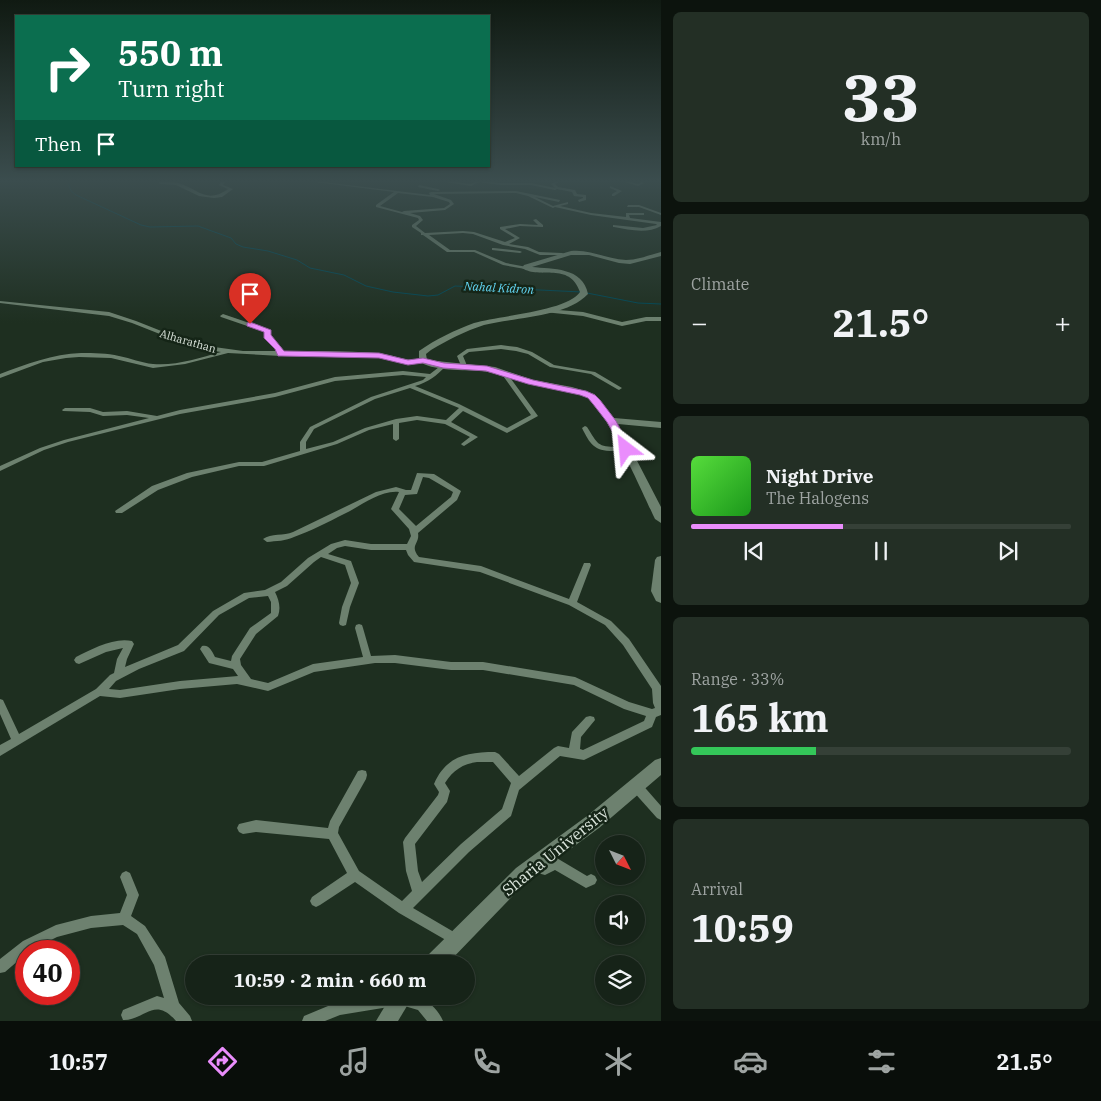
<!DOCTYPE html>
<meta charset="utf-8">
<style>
body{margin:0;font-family:"IBM Plex Serif",serif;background:#232f25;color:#f1f3f6;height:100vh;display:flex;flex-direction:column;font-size:19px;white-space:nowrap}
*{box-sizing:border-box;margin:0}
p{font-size:16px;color:#9ea4a2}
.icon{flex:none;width:28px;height:28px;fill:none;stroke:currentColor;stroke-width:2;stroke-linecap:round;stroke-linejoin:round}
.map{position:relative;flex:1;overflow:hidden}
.drawer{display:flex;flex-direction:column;gap:12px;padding:12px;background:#0c130d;width:440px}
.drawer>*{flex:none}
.hud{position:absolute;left:15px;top:15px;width:475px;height:152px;border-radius:0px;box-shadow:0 1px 4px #0004,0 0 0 1px #354037;background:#0b6e4f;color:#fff;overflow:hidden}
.needle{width:32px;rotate:132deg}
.fabs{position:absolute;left:595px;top:835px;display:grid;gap:10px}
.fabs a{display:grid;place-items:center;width:50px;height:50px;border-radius:50%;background:#162318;box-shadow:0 1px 4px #0004,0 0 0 1px #354037;font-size:25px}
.speed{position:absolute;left:15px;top:940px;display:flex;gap:10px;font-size:25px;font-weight:700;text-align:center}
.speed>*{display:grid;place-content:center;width:65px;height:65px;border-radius:50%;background:#162318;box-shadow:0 1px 4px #0004,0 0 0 1px #354037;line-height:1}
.speed .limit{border:8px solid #d22;background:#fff;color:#111}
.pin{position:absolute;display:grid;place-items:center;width:42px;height:42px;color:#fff;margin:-51px -21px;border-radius:50% 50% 50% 0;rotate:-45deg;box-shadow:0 0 5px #0007}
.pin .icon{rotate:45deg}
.me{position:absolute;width:55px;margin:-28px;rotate:331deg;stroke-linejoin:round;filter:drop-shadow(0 0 4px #0008)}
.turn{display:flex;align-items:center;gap:18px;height:105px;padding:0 20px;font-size:22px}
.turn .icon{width:65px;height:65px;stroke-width:2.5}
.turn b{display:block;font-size:35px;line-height:42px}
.then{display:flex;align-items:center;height:48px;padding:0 20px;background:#0003;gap:10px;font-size:19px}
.big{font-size:38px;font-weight:700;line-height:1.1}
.drawer .tile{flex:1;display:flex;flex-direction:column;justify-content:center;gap:8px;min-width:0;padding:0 18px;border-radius:8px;background:#232f25}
.drawer .dial{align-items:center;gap:0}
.dial b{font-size:65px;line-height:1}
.song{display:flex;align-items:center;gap:15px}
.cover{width:60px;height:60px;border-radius:8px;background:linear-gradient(135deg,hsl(110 70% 55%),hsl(120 70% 35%))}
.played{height:5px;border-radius:2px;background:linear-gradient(90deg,#ea8dfc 40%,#354037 40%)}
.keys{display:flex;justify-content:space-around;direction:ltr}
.heat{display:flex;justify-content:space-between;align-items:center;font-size:28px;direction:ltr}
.charge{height:8px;border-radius:4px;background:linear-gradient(90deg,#34c759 33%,#354037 0)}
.trip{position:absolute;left:185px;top:955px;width:290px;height:50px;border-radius:25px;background:#162318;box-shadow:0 1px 4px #0004,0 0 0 1px #354037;font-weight:700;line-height:50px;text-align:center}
.tabs{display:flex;height:80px;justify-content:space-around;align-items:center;background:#090e0a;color:#9ea4a2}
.tabs .icon{width:35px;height:35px}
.tabs .on{color:#ea8dfc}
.tabs b{font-size:22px;color:#f1f3f6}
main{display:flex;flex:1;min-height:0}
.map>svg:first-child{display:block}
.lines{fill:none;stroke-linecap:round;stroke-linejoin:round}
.stream{stroke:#014957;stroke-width:1}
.street{fill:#6d816f;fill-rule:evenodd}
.secondary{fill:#6d816f;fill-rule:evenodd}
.route{fill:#ea8dfc;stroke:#985ca4}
.labels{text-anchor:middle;stroke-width:5;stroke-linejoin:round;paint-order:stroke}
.far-street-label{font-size:11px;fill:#d9e3da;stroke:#152517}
.far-water-label{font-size:12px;font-style:italic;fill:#63d7f5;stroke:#152517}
.near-street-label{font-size:16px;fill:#d9e3da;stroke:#152517}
</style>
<main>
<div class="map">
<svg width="661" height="1021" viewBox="0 0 661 1021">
<rect width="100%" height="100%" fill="#1e2f20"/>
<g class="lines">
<g class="stream">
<polyline points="67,180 71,191 76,195 141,225 150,227 198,226 231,238 236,244 243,247 268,251 297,260 310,268 344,275 366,286 393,292 428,296 438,295 455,286 582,292"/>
<polyline points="587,293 638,303 661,304"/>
</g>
<g class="street">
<path d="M157,180h4l1,2c5,0 12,0 17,1 20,7 28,21 49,6l-9,-4 3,-5h4l-3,5 10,4 -11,8 -8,1 -15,-2 -23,-11 -16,-1z"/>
<path d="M299,180h8l123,15 -1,-2 2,-1 85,-1 44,9 -1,2 -24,-5 18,9 15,-4v2l-8,2 31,7 35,4v-4h18v2h-15l1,3 31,4v4c-14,8 -31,4 -47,1h-1v-2l30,3 14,-3 -1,-1 -65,-9 -36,-8 -2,1 -25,-12 -12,-3 -82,1 17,6 3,4 -9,6 -35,3 10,3 3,4 -7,6 9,7 38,-2 11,1 31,10 10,-4 -15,-9v-2l20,-3 18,1 -5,-5 3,-1 7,6v2l-23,-1 -15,3 15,9 -11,6 19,3 11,5 23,1 2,1v1h-24l-15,-6 -22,-4 -30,-11 -10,-1 -34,2 21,15h25l31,13 21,4v1l-2,1 -22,-4 -29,-13h-27l-24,-17h-2v-2l-9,-6v-2l7,-5 -1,-2 -42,-11v-2l18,-13zM398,193l35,4 16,5 1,2 -6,4 -40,3 -2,1 -22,-6z"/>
<polygon points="417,180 423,180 426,181 424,182"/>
<polygon points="433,180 440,180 471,184 475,182 468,180 500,183 531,183 555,188 551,184 558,180 625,180 638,184 642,182 644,183 638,186 622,181 559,182 555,184 558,187 575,190 577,194 586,195 586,200 579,202 578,200 583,198 583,197 574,196 572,192 557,189 555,190 531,185 500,185 479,182 471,186"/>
<polygon points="419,185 438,189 440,190 438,191 418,187"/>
<polygon points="610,186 622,191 614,196 612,196 612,194 617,191 610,188"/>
<polygon points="628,205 639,205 661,213 661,215 639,207 627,207"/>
<polygon points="494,248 520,251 522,252 520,253 492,250 492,248"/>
<path d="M0,301l109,11 27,9 48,19 23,6 36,5h34l-1,-2 -12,-13 1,-4 -44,-15 -1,-1 3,-2 47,16v6l11,11 2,4c31,0 63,0 94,2 16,1 30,10 46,6l3,2 -3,2 -11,1 -33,-7 -67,-2 -31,1 -53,-3 -43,11 -32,4 -42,-10 -32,-1 -13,1 -23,4 -43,16v-4c26,-10 53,-20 81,-21 13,0 26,0 38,3 12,2 22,7 34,8 23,2 46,-6 68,-12l-14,-2 -27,-8 -48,-19 -23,-7 -109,-13z"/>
<polygon points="546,309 583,312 622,322 646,317 661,317 661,321 646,321 622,326 583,316 544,312 543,311"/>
<polygon points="501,345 517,347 532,352 554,365 595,372 622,388 619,390 617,389 591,374 550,367 528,354 516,351 501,349 480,351 469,352 463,356 468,368 465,370 462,368 457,356 467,349"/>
<path d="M443,364l3,2c-10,10 -17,16 -31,20l44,18 48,24 24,-13 -30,-42 3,-2 2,1 32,44 -31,17 -44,-22 -12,11 27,15 -14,9 -2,-1 -1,-1 9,-7 -25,-13 -28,-4 -18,3v16l-3,2 -3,-2v-15l-24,6 -32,14 -73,22h-25l-47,11 -34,13 -36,23h-6l-1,-2 37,-25 35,-13 52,-11h23l38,-11v-9l10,-15 61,-30 52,-17 3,-3 -23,-2 -68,6 -60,16 -95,17 -112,28 -24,8 -44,21v-5l40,-18 24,-8 85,-22 -22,-3 -24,1 -13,-4 -27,-1 -1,-1 3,-2h25l13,4 24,-1 30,5 23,-6 95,-17 60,-16 68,-6 27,3zM410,388l49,20 -13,12 -29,-4 -21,3 -31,9 -32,14 -27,7v-7l8,-13 61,-30z"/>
<path d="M585,426l2,1c11,17 10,20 31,20 5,0 8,0 11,2 -4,3 -10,2 -16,2 -19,0 -23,-7 -31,-23z"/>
<path d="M417,473l17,1 27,17 -4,9 -39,33c2,11 -9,12 1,24l62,9 88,33 15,-36h6l1,2 -14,37 34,19 18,18 32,47v29l-5,2 -4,10 -68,33 -24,-4 -41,34 -8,26 -42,36 -56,56 46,27 2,4 -2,4 -4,2 -4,-2 -52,-30 -44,-31 -35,23 -4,2 -4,-2 -2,-4 2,-4 35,-24 -18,-34 -73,-7 -13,2 -4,-2 -2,-4 2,-4 17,-4 72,8 2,-7 28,-50 4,-1 4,1 1,4 -1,4 -27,48 -1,6 21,38 43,30 10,-10 -6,-20 -3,-29 2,-4 33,-43 1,-3 -5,-8c12,-28 33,-32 61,-32l4,2 20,22 35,-28 4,-2 11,2 3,-16 14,-15 4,-1 4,1 1,3 -14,17 -1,12 3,1 61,-29 2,-5 -22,-7 -50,-24 -91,-15h-32l-56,-7h-20l-61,9 -46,19 -31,-7 -57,5 -60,9 -20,-2 -100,60v-11l11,-6 -11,-25v-15l3,1 16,34 77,-45 14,-14 4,-2 3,-14 6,-11 -17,4 -27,12 -3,-1 -2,-3 2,-3c16,-8 38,-20 56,-16l2,3 -7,15 -2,8 53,-22 35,-34 31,-18 21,-3 16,-8 27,-24 23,-14 14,-4 26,4h36l4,-8 -2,-7 -18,-20 8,-17c-19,-2 -38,14 -55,22 -16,8 -33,17 -50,23 -8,4 -18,4 -27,5l-4,-3c8,-6 21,-3 30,-7l83,-40 20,-5 10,3h5zM423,477l6,1 24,14 -2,5 -35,29 -17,-17 6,-14 12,-1zM345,546l26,4h35l2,5 6,7 66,10 89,33 36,20 18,20 29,44 1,14 2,5 -3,1 -23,-7 -54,-25 -92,-15h-32l-56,-7 -24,1 -8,-28 -1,-3 -3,-1 -3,1 -1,3 8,29 -50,7 -45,19 -17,-4 -10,-14 -1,-6 16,-25 22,-18c3,-8 1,-16 -3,-24l12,-6 27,-24 7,-5 24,8 6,18 -9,24 -3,16 1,2 3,1 3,-1 4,-18 9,-24 -8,-22 -23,-7 9,-6zM268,596l3,6v11l-21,15 -18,28 -1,5 -16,-4c-3,-6 -6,-13 -13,-11l-2,3 9,14 24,6 5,7 -58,5 -60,9 -11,-1 7,-8 23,-12 45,-18 35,-36 30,-17zM477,762h16l18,21 -9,26 -41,35 -39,38 -4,-11 -3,-27 32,-42 3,-11 -5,-8c8,-13 18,-19 32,-21z"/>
<polygon points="636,781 640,782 661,806 661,820 657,818 632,790 631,786 632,782"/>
<polygon points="555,857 587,876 591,874 595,876 597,880 595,884 586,888 555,870 545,875 530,871 528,867 530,863 534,861 544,863"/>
<path d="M126,871l4,2 9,22 -8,21 14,10 20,31 14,46 11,13 2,5h-16c-22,-26 -32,0 -53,-1l-2,-5 2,-5 34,-14 7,2 -10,-33 -17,-31 -14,-9 -32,3 -34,9 -28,14h-3v3l-21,18 -5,1v-14l23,-18 33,-16 35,-9 29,-3 7,-18 -7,-18 2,-4z"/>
<path d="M371,996h45c12,4 22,13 27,25h-16l-9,-11 -17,-5 -61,10 -15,6h-23l2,-5 36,-15z"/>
</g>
<g class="secondary">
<path d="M571,251c19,-2 36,8 55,9 12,0 23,-5 35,-8v4l-31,8 -11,-1 -30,-8h-18l-39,12c20,2 51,0 56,27 -23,24 -73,23 -104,31 -19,6 -36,15 -53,25l-5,4 1,6 68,7 38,13 39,7 22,7 20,24 47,4v6l-43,-4 43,83v16l-6,-4c-11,-23 -50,-113 -69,-122 -18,-8 -38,-8 -56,-13 -17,-4 -31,-11 -48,-13 -16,-1 -52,0 -63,-10v-10c17,-12 36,-21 55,-28 24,-7 94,-12 106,-31 -11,-31 -40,-12 -58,-24l2,-3z"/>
<polygon points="661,556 661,603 656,601 651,591 655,560 657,557"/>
<polygon points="661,758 661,775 599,828 528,880 447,964 423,964 426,957 516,868 587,816 655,760"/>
<polygon points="391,996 413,996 398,1021 376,1021"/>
</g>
</g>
<linearGradient id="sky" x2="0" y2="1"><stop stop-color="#101a12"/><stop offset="0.56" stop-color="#3b4d4e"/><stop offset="1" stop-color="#3b4d4e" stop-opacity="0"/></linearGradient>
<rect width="661" height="323" fill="url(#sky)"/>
<polygon class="route" points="250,322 271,330 271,335 284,351 379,353 408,360 423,358 444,363 487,366 533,380 586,391 595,395 600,400 616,421 631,449 626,452 623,451 607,422 593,404 588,398 580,395 528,384 486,371 443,368 423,363 408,365 379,358 281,356 278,356 275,349 264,338 264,332 247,326 247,323"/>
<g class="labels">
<g class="far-street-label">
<text transform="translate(188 341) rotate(16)" y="4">Alharathan</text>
</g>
<g class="far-water-label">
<text transform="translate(499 288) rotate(3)" y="4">Nahal Kidron</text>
</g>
<g class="near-street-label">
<text transform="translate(555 851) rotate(-39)" y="6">Sharia University</text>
</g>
</g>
</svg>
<div class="fabs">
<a><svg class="needle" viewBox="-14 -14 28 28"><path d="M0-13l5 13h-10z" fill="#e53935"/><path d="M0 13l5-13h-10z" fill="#9ea4a2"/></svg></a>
<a><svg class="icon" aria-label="sound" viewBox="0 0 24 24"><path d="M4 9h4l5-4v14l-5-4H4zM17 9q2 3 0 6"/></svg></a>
<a><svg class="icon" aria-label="layers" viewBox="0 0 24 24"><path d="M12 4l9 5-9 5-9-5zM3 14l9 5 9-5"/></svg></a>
</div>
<div class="speed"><div class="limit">40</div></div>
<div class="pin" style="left:250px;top:324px;background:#d93025"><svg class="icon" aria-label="arrive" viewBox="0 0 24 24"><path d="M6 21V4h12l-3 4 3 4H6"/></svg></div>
<svg class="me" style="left:626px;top:449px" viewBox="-20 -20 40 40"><path d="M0-17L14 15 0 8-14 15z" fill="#ea8dfc" stroke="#fff" stroke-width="4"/></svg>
<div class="trip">10:59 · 2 min · 660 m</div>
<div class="hud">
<div class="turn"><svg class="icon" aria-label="right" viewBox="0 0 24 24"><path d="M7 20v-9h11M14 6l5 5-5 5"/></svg><div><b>550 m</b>Turn right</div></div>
<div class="then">Then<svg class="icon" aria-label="arrive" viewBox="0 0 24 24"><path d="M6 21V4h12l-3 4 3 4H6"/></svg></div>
</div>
</div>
<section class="drawer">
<div class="tile dial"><b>33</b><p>km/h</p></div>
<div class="tile"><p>Climate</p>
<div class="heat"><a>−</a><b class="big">21.5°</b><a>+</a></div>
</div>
<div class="tile">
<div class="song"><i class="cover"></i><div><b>Night Drive</b><p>The Halogens</p></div></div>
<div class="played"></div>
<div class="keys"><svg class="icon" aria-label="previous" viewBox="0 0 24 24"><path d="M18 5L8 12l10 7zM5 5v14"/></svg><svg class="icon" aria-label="pause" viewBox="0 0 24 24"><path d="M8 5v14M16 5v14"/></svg><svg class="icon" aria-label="next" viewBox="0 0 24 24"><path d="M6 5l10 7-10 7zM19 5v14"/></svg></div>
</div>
<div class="tile"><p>Range · 33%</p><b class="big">165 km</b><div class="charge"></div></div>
<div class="tile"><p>Arrival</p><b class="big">10:59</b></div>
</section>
</main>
<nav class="tabs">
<b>10:57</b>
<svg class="icon on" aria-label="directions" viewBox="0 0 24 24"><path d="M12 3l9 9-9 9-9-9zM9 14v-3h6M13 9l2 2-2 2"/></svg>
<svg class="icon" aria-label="music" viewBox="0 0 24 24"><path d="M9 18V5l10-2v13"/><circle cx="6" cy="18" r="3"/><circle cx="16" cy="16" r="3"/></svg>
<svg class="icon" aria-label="phone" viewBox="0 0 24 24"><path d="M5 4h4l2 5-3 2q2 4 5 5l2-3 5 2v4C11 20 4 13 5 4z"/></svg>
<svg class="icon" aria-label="climate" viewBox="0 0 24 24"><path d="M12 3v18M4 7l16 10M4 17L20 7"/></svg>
<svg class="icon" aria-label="car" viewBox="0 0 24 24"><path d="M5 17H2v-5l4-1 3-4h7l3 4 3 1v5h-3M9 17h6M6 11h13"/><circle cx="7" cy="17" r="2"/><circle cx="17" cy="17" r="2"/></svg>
<svg class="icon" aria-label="filters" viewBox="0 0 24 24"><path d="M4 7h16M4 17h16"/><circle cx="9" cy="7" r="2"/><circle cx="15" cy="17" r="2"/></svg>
<b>21.5°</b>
</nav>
